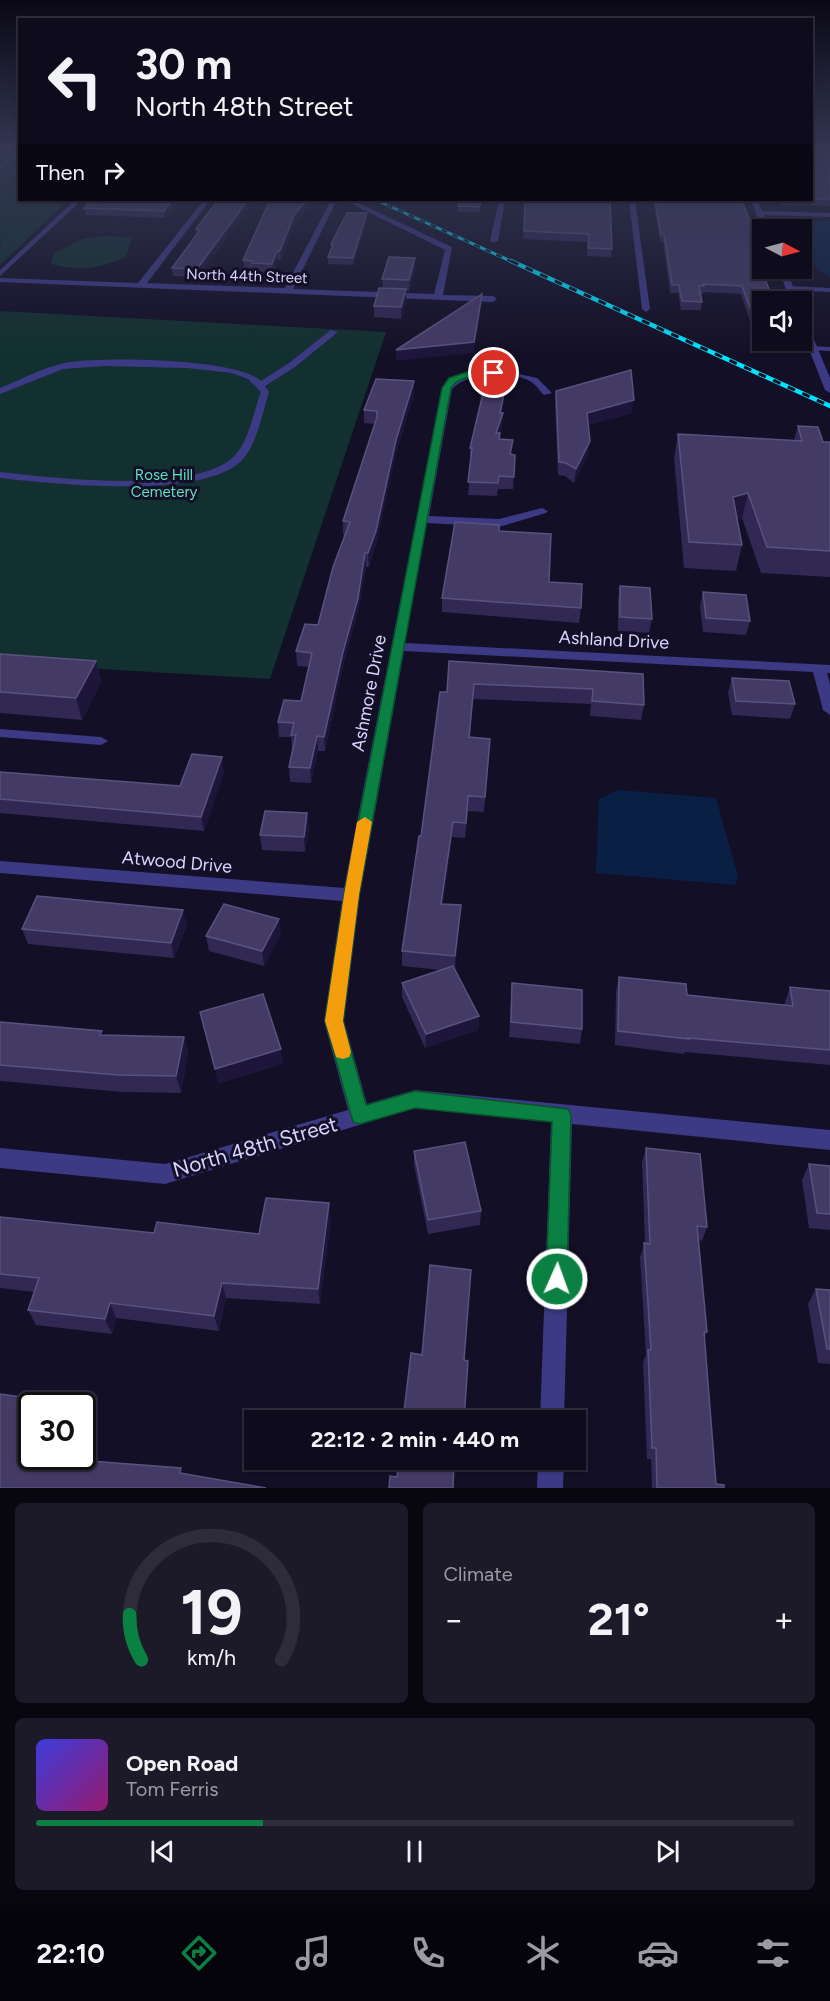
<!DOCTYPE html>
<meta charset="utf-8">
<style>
body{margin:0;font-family:Figtree,sans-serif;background:#1c1929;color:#f1f3f6;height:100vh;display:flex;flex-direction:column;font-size:22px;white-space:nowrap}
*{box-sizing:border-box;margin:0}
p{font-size:20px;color:#9b9ba3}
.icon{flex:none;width:33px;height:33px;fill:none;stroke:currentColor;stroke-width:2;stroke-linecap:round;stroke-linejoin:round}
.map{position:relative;height:1488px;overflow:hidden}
.panel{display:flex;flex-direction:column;gap:15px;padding:15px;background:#08060f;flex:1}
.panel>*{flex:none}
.top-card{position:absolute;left:18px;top:18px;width:795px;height:183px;border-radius:0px;box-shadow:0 2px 4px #0004,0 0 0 2px #2e2b3b;background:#0e0b1c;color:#f1f3f6;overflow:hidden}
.needle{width:39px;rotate:96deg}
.tools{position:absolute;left:752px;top:219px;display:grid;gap:12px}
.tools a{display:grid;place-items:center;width:60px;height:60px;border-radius:0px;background:#0e0b1c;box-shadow:0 2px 4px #0004,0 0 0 2px #2e2b3b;font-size:30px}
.speed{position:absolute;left:18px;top:1392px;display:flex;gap:12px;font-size:30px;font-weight:700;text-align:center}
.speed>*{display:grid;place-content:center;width:78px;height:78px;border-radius:50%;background:#0e0b1c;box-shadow:0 2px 4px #0004,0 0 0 2px #2e2b3b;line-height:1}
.speed .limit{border:3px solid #111;border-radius:9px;background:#fff;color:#111}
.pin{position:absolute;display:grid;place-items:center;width:51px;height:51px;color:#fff;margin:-26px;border:3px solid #fff;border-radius:50%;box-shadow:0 2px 6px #0007}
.me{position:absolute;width:66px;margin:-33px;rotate:2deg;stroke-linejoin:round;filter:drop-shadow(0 0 4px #0008)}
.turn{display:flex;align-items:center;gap:21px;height:126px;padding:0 18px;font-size:27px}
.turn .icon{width:78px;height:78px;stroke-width:2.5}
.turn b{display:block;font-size:42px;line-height:51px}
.then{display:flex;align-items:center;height:57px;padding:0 18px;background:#0003;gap:12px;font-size:22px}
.big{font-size:45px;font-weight:700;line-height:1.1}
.panel .widget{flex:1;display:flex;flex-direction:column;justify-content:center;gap:9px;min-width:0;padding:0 21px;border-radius:9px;background:#1c1929}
.panel .dial{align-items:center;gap:0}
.dial svg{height:156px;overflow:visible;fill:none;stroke:#2e2b3b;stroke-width:7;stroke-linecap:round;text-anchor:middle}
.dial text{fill:#f1f3f6;stroke:none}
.song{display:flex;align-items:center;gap:18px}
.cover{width:72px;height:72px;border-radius:9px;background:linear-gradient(135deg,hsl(240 70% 55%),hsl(320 70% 35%))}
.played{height:6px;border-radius:3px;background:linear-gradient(90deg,#0b8043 30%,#2e2b3b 30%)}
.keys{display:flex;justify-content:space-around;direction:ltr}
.heat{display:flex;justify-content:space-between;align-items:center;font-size:33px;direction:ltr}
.panel .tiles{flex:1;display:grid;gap:15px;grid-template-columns:1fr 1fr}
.widget:last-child{grid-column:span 2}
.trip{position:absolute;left:244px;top:1410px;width:342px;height:60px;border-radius:0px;background:#0e0b1c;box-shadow:0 2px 4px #0004,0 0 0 2px #2e2b3b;font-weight:700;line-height:60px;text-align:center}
.dock{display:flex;height:96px;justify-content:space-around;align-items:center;background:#06040b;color:#9b9ba3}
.dock .icon{width:42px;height:42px}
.dock .selected{color:#0b8043}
.dock b{font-size:27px;color:#f1f3f6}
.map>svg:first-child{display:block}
.green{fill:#12302f}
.water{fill:#0a1f44}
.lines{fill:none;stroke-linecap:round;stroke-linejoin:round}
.service{fill:#3d3a85;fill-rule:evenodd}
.minor{fill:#3d3a85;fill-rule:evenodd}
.rail-far1-casing{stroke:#00e5ff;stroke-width:3}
.rail-casing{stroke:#00e5ff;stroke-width:4.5}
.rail-far1{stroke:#130f26;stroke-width:2;stroke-dasharray:6;stroke-linecap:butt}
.rail{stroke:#130f26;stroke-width:3;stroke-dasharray:8;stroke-linecap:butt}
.wall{fill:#312854}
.shaded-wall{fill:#1d163a}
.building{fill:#433a66;stroke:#5a527e;stroke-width:1.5}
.route{fill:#0b8043;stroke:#07532c;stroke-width:1.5}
.slow{fill:#f59e0b}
.labels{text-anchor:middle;stroke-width:6;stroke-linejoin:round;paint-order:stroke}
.far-street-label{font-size:15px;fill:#d9d4ff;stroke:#130f26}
.far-park-label{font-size:15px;fill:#5fe0c0;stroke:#130f26}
.street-label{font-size:18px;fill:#d9d4ff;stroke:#130f26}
.near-street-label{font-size:21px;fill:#d9d4ff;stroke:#130f26}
</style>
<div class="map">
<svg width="830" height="1488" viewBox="0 0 830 1488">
<rect width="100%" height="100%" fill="#130f26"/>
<g class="green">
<polygon points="0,149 19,149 20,200 68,200 0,265"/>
<path d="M105,236l27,1 -6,20c-31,12 -42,15 -75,7l3,-11 29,-14z"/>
<polygon points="0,311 386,332 270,679 0,663"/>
</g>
<g class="water">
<path d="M791,220l39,1v56c-19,-10 -29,-25 -29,-47l-6,-1z"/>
<polygon points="618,790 716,798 738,877 735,885 596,873 599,799"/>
</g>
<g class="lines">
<g class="service">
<polygon points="20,152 20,157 0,168 0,164"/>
<polygon points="786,286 830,288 830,292 789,290 786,290"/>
<path d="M331,330l7,2 -43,35 -30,19 4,6c-7,22 -12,55 -30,71 -42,36 -185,21 -239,15v-6c54,6 189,22 231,-13 18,-14 22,-47 30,-67l-13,-13 -16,-6 -45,-5 -83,-2 -41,3 -63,25v-6c23,-9 45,-22 70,-26 36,-5 165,-4 191,19l28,-18z"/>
<polygon points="810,346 830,347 830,351 810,350"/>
<polygon points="0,729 101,737 108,741 101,745 0,737"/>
</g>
<g class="minor">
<polygon points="75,200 82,200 0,276 0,270"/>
<polygon points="204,200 210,200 147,283 285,288 331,200 337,200 293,289 434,294 445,250 344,200 352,200 452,247 443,295 493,296 497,299 493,302 0,282 0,278 138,283"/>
<polygon points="499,200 505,200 498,241 494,243 490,241"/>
<polygon points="629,200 635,200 650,309 646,312 642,309"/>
<polygon points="751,200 757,200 762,211 830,213 830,217 764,215 770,230 762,230"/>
<polygon points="778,268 786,268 799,302 791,302"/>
<polygon points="801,315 805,318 830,378 830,393 825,390 801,329"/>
<path d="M501,370l36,8 15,15 -8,2c-4,-3 -6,-8 -10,-11 -19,-15 -66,-12 -82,5l-23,127 70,3 43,-11 6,3 -2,2 -47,14 -72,-4 -22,120 425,22v8h-3l3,11v31l-7,-5 -10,-38 -409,-21 -44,244 -16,126 23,83 48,-14 415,40v20l-258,-26 -8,296h-24l11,-298 -136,-14 -250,76 -165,-16v-20l165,16 183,-54 -24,-89 18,-120 -342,-28v-12l344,27 98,-500c15,-17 37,-19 59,-18z"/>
<polygon points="538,1460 564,1460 563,1488 537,1488"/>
</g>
<defs>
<polyline id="rail-far1" points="376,200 515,263"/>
<polyline id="rail" points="511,261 830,406"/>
</defs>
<use href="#rail-far1" class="rail-far1-casing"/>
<use href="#rail" class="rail-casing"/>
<use href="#rail-far1" class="rail-far1"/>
<use href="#rail" class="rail"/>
</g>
<g class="wall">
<polygon points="812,149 830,149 830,206 782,205 778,200 812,200"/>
<polygon points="92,200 204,200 180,200 165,218 86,215 84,208"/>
<polygon points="211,200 254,200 198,277 173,276 172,268 196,235 196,229 217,201 212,201"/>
<polygon points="270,200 310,200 311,204 294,224 281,260 278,260 273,273 253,272 253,270 244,269 243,260"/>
<polygon points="483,200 479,212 458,212 458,206"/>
<polygon points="525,200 610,200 612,249 611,257 587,256 588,242 523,239"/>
<polygon points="651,200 742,200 766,275 762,302 762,336 755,336 741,294 703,292 703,294 701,294 702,302 701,310 681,310 678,293 670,293 663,242 660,242 653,200"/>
<polygon points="367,213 367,220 353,265 328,264 328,257 331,250 331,244"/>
<polygon points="415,269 409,291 406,291 406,301 401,319 374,317 374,306 383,289 382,279"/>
<polygon points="556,391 632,413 588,425 588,454 574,483 565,476 558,475 555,403"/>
<polygon points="414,393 396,453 376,544 369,567 366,567 358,611 343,666 325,751 318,751 311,783 290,782 289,767 292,749 291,737 279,737 278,722 301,701 309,667 297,666 296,651 318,625 345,535 343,535 343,521 375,424 364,423 364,410"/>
<polygon points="504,394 503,406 502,413 502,426 500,433 500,439 511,455 515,455 513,489 498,489 497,496 468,495 471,461 470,461 470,448"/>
<polygon points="798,426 823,442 830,442 830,577 761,573 742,518 737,520 742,545 736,571 684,568 674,458 678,434 794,440"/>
<polygon points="499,531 549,582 581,608 579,623 442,612 442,598"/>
<polygon points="620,586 652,619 649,633 618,631 618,600"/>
<polygon points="703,592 750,621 746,635 703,632 700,606"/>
<polygon points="0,654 96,661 101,682 82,720 0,713"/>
<polygon points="449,661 643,674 644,705 641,720 590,716 591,704 473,699 470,738 490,739 484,812 468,811 465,838 452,837 443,904 461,905 455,969 479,1016 478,1030 425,1048 402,997 402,983 441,970 402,966 402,951 421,836 447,692"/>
<polygon points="732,678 795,704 790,719 732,715 728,693"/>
<polygon points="224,771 204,831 0,813 0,772 180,786"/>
<polygon points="307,813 309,828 305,852 262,850 260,835"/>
<polygon points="187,925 174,958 28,944 22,929"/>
<polygon points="281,934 264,966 209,951 206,936"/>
<polygon points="619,977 687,995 785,1005 785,1002 790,987 830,991 830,1065 685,1052 684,1054 615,1045 616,991"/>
<polygon points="512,983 582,1029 580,1044 509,1037"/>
<polygon points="0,1022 103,1035 184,1037 188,1053 181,1093 123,1092 0,1081"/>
<polygon points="646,1148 707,1227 702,1241 699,1240 707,1332 704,1338 716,1484 724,1488 652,1488 651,1459 647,1459 643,1362 646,1355 640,1257 645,1244 642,1162"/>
<polygon points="414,1151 481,1211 480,1225 428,1234 414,1165"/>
<polygon points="809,1164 830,1166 830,1230 809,1228 802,1180"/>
<polygon points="0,1217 154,1233 259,1234 331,1219 320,1304 226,1298 219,1331 116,1318 112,1334 36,1325 28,1310 34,1292 0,1288"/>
<polygon points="816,1289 830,1290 830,1364 818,1363 808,1304"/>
<polygon points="399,1460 460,1460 460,1469 454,1468 397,1477"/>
</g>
<g class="shaded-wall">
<polygon points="173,200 180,200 165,218 164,211"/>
<polygon points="248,200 254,200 198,277 197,269"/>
<polygon points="307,200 310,200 311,204 294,224 281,260 280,251 294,215"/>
<polygon points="367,213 367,220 353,265 353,258"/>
<polygon points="0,236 2,246 0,248"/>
<polygon points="277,251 278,260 273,273 272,264"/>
<polygon points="415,258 415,269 409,291 409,280"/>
<polygon points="406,289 406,301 401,319 401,307"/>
<polygon points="482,294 482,304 474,353 396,361 396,350"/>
<polygon points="414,381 414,393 396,453 376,544 369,567 368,553 396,440"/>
<polygon points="504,394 503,406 500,423 503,413 502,426 495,445 496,433"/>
<polygon points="634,400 632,413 586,426 587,413"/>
<polygon points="590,441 588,454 574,483 576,469"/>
<polygon points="748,493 742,518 728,522 733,497"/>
<polygon points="365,553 366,567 358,611 343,666 325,751 324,737"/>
<polygon points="96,661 101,682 82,720 76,698"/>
<polygon points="317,736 318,751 311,783 310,768"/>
<polygon points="222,757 224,771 204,831 201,817"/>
<polygon points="307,813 309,828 305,852 304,837"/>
<polygon points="453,822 452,837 441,919 441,904"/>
<polygon points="461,905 460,920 455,971 455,956"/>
<polygon points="183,910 187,925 174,958 171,943"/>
<polygon points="279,919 281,934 264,966 262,951"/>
<polygon points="479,1016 478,1030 425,1048 426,1034"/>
<polygon points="184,1037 188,1053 181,1093 176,1076"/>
<polygon points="281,1049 283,1064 218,1084 215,1069"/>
<polygon points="329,1203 331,1219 320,1304 318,1289"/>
<polygon points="222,1283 226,1298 219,1331 214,1316"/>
<polygon points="110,1303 116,1318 112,1334 105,1319"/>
<polygon points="82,1408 88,1418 82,1437"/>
<polygon points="65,1456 77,1456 72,1471 64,1459"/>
</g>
<g class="building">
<rect x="812" y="149" width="18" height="50"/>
<polygon points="92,200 173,200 164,211 84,208"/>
<polygon points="218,200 248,200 197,269 172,268 200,230 196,229"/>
<polygon points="270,200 307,200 294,215 280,251 277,251 272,264 252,263 253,261 243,260"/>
<polygon points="459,200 482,200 479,207 458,206"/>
<polygon points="525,200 610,200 612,249 588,248 589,234 524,231"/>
<polygon points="655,200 742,200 751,224 762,260 762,268 765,268 766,275 763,274 774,302 762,302 762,328 757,327 742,286 703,284 704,286 699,286 702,302 682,301 679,285 672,285 664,234 661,234"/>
<polygon points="347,213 367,213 353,258 328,257 333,244 331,244"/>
<polygon points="389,257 415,258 409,280 382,279"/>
<polygon points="379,288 406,289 401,307 374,306"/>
<polygon points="482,294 474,342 396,350"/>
<polygon points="631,370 634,400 587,413 590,441 576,469 566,463 559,462 556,391"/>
<polygon points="376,379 414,381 396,440 376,531 368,553 365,553 358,598 343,652 324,737 317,736 310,768 289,767 296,735 291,735 294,723 278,722 284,700 301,701 312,653 296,651 305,624 318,625 333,567 350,522 343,521 377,417 377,411 364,410"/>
<polygon points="483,393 504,394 500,413 503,413 496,433 500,433 499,439 513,440 510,454 515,455 514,477 499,476 498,483 468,482 472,448 470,448"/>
<polygon points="798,426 818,427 823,442 830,442 830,551 767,547 748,493 733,497 742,545 689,542 678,434 802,441"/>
<polygon points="455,522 499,525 499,531 551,534 549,582 582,584 581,608 442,598"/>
<polygon points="620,586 650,588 652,619 620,617"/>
<polygon points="703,592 746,595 750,621 706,618"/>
<polygon points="0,654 96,661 76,698 0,692"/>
<polygon points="449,661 643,674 644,705 592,701 593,689 474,684 469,737 490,739 485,797 468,796 466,823 453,822 441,904 461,905 455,956 402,951 419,836 421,836 440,692 447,692"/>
<polygon points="732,678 789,681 795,704 736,701"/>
<polygon points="192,754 222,757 201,817 0,799 0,772 180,786"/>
<polygon points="265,811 307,813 304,837 260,835"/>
<polygon points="37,896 183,910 171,943 22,929"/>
<polygon points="224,904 279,919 262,951 206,936"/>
<polygon points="453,966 479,1016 426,1034 402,983"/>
<polygon points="619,977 686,984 687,995 793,1006 790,987 830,991 830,1050 688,1038 689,1039 618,1031"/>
<polygon points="512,983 582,990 582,1029 511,1022"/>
<polygon points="263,994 281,1049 215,1069 200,1012"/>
<polygon points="0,1022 102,1031 100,1035 184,1037 176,1076 118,1075 0,1065"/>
<polygon points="465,1142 481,1211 428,1220 414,1151"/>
<polygon points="646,1148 700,1154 707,1227 697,1226 707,1332 704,1332 716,1484 724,1485 724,1488 657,1488 656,1448 652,1448 648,1350 651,1350 644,1243 650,1244"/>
<polygon points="809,1164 830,1166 830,1214 817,1213"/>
<polygon points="266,1198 329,1203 318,1289 222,1283 214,1316 110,1303 105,1319 28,1310 39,1278 0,1274 0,1217 154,1233 157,1222 259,1234"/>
<polygon points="430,1265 471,1270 464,1360 468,1361 464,1420 403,1420 411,1353 422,1355"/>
<polygon points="816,1289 830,1290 830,1349 827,1349"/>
<polygon points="0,1394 81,1405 32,1406 32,1456 65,1456 64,1459 181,1468 180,1473 266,1488 0,1488"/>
<polygon points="399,1460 454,1460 453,1488 389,1488 390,1476 397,1477"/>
</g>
<linearGradient id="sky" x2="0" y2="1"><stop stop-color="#0a0815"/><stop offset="0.42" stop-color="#333752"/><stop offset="1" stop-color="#333752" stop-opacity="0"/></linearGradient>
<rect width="830" height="357" fill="url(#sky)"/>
<path class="route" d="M470,371h24l5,2c-15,9 -36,-3 -48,15l-92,507 -16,126 23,84 49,-14 153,18 3,6 -4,164 -3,8 -7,3 -8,-3 -3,-8 6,-157 -137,-14 -55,16 -7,-2 -28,-101 19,-126 98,-507 7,-10z"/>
<polygon class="slow" points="365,817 372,822 359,895 343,1021 351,1052 349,1057 343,1059 336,1057 325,1021 344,895 357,822"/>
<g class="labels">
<g class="far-street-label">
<text transform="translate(247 276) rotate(2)" y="5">North 44th Street</text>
</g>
<g class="far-park-label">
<text x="164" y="480">Rose Hill<tspan x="164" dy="17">Cemetery</tspan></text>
</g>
<g class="street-label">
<text transform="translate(614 640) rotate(3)" y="6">Ashland Drive</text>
<text transform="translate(369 693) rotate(-79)" y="6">Ashmore Drive</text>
<text transform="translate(177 862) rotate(5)" y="6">Atwood Drive</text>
</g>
<g class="near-street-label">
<text transform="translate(255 1147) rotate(-16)" y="7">North 48th Street</text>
</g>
</g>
</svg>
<div class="tools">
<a><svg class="needle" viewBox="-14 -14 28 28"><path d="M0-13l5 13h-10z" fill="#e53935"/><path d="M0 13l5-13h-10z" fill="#9b9ba3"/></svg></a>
<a><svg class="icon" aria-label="sound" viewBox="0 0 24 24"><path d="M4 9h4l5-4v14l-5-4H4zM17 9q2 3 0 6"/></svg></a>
</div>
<div class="speed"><div class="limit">30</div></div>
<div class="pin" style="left:494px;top:373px;background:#d93025"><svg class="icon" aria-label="arrive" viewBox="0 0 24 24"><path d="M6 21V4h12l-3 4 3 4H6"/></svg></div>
<svg class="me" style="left:557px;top:1279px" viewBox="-20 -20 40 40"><circle r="17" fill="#0b8043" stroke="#fff" stroke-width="3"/><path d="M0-11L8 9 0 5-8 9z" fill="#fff"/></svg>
<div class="trip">22:12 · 2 min · 440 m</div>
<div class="top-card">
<div class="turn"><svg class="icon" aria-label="left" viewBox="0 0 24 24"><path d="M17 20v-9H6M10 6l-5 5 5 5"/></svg><div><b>30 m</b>North 48th Street</div></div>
<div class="then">Then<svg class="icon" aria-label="right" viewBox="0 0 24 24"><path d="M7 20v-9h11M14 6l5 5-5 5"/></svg></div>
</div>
</div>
<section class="panel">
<div class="tiles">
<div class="widget dial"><svg viewBox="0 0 100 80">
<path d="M14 69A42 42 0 1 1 86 69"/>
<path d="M14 69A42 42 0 0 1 8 46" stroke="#0b8043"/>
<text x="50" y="56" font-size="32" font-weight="700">19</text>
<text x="50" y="72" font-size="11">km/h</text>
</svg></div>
<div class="widget"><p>Climate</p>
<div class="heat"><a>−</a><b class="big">21°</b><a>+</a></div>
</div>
<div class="widget">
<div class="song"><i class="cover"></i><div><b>Open Road</b><p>Tom Ferris</p></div></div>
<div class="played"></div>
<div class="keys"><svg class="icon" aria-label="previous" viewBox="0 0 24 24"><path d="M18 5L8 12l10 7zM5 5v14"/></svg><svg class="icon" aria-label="pause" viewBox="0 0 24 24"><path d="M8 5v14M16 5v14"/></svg><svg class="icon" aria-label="next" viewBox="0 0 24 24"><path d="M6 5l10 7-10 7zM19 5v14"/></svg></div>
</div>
</div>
</section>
<nav class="dock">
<b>22:10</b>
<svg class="icon selected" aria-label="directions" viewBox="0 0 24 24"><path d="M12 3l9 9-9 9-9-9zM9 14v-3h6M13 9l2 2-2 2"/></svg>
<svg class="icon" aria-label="music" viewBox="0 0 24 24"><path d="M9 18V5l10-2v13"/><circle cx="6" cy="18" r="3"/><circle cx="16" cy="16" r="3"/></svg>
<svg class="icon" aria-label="phone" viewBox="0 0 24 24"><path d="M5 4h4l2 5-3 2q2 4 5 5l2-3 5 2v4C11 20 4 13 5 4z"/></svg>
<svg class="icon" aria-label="climate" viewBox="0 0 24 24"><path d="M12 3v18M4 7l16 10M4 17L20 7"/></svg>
<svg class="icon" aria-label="car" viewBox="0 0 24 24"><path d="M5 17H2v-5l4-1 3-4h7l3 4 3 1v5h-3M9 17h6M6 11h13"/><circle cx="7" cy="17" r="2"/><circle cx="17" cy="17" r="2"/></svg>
<svg class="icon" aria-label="filters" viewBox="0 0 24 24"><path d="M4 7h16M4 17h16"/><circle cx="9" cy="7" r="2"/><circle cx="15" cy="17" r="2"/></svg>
</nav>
